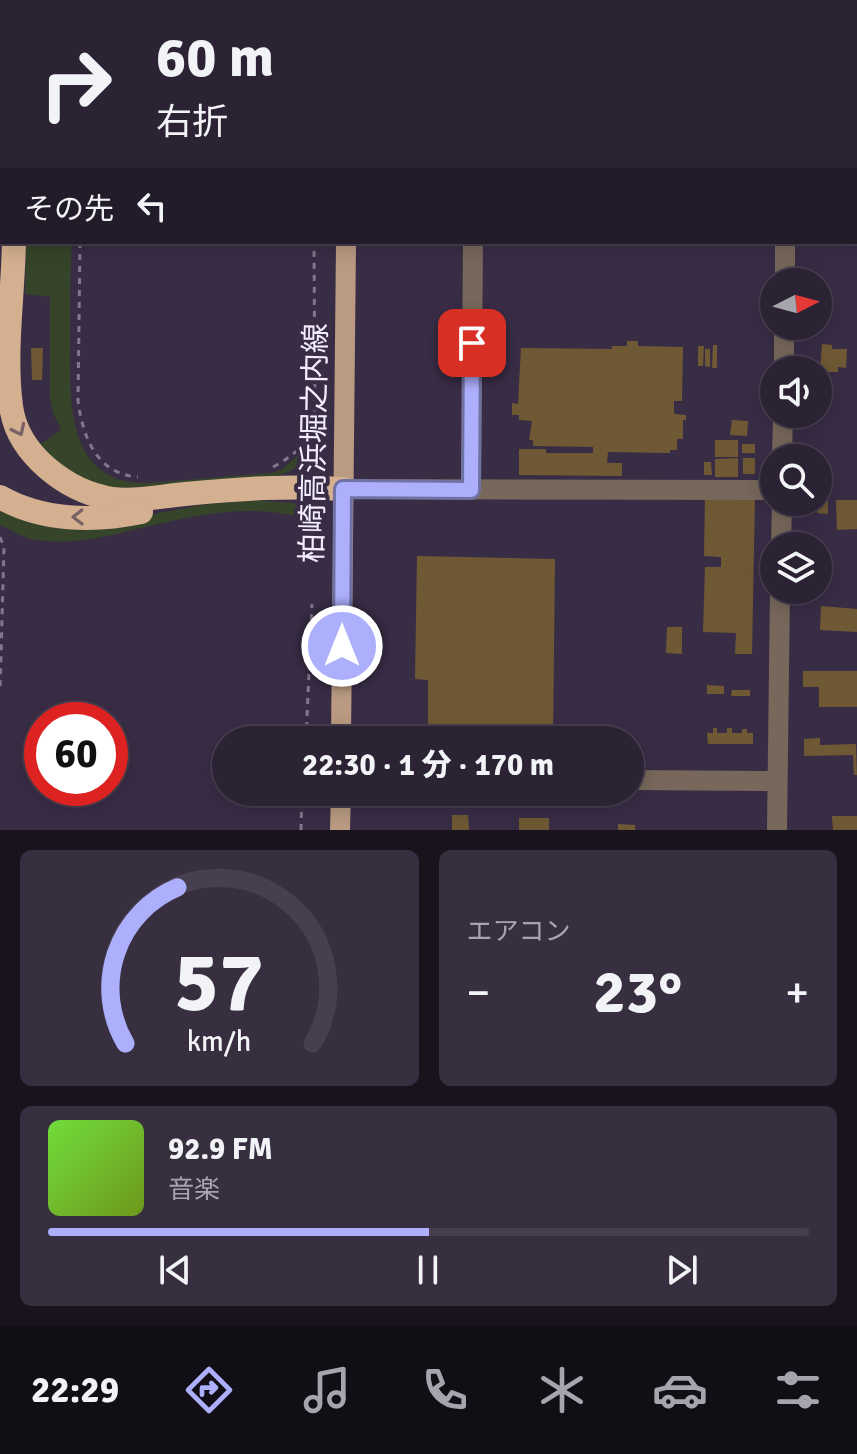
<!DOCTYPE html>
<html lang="ja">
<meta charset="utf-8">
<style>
body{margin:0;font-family:Signika,"Noto Sans JP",sans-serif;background:#372f40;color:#f1f3f6;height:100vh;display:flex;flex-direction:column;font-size:30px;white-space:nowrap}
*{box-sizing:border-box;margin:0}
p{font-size:26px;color:#a6a4ac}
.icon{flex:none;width:44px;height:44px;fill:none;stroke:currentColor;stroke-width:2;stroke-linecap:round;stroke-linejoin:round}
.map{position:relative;height:830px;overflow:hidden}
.side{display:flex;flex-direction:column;gap:20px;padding:20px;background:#18131d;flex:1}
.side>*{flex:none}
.banner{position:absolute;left:0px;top:0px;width:858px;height:244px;box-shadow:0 4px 20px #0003,0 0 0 2px #473f4f;background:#2b2234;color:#f1f3f6;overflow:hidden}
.needle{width:52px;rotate:84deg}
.tools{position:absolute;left:760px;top:268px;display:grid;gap:16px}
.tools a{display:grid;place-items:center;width:72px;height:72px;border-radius:50%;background:#2b2234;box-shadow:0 4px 20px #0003,0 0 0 2px #473f4f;font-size:40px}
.speed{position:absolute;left:24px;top:702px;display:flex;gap:16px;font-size:40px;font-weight:700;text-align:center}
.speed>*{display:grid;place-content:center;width:104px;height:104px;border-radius:50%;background:#2b2234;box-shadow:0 4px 20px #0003,0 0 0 2px #473f4f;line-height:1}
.speed .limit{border:12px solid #d22;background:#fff;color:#111}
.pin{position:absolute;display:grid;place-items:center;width:68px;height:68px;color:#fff;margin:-34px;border-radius:16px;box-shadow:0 4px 12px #0006}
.me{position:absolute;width:88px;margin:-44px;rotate:0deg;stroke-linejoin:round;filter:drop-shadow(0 0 6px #0008)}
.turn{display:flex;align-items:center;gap:28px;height:168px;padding:0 24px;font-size:36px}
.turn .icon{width:104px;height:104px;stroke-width:2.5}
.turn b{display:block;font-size:56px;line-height:68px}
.then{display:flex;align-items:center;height:76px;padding:0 24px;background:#0003;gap:16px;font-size:30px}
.big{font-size:60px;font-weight:800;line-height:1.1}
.side .tile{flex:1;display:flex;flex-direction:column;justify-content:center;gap:12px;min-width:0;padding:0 28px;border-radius:12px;background:#372f40}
.side .dial{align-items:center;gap:0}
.dial svg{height:208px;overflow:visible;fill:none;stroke:#473f4f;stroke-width:7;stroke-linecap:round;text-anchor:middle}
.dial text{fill:#f1f3f6;stroke:none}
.song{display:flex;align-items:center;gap:24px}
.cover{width:96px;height:96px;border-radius:12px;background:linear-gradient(135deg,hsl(100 70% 55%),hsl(80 70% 35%))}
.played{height:8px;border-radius:4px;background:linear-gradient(90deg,#acaffb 50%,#473f4f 50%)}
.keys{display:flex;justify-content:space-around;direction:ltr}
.heat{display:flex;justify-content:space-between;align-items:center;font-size:44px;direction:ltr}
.side .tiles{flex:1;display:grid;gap:20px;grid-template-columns:1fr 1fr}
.tile:last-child{grid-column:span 2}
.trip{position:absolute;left:212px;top:726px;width:432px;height:80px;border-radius:40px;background:#2b2234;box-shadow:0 4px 20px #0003,0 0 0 2px #473f4f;font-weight:800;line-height:80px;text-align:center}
.dock{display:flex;height:128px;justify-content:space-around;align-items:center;background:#110e15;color:#a6a4ac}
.dock .icon{width:56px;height:56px}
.dock .active{color:#acaffb}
.dock b{font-size:36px;color:#f1f3f6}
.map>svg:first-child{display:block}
.green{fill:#364429}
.building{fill:#6f5934}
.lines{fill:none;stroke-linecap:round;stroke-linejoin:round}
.minor-tunnel{stroke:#554a61;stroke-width:20;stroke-dasharray:20 10;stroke-linecap:butt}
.path{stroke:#82778d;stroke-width:3;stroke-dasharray:6 6;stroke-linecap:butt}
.minor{stroke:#77685b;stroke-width:20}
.major{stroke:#ba9b82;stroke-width:20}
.highway{stroke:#d4af90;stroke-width:24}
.highway-bridge{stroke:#d4af90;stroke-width:24}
.oneway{stroke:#776164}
.route-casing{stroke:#7072a3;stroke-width:20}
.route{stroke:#acaffb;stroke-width:14}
.labels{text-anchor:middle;stroke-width:8;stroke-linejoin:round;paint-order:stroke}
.street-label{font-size:30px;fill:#f4edfd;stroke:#392d46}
</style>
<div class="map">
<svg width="857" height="830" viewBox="0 0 857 830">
<rect width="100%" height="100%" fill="#392d46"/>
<g class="green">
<path d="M26,242h46c-2,35 -2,69 -2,104 0,60 -3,139 79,137l121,-10 11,-3 29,-25 7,4c-9,9 -17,18 -29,23 -23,10 -157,21 -182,14 -27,-6 -48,-21 -66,-42l21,-14 -8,-17 -3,-15v-101l-25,-3z"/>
<path d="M253,500l40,3 20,12 1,8c-48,-22 -114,-9 -164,3 -38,9 -82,22 -122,12 -10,-3 -19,-9 -28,-13v-20l108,18 93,-18z"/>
</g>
<g class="building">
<polygon points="627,341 638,341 638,346 683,347 682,401 674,401 674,414 686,415 686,420 683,420 683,439 677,439 677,450 670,450 670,453 608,452 607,463 622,463 622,476 519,475 519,449 546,449 546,453 593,453 593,447 533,446 533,440 529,440 532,421 519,420 519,415 512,415 512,403 518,404 521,348 612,349 612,346 627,346"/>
<polygon points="822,344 832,345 832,349 847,349 846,368 838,367 838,372 820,372"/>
<polygon points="713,345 717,345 717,368 712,368"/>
<polygon points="698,346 704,346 703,366 698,366"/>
<polygon points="31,348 43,348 42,380 32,380"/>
<polygon points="705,349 710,349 710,367 705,366"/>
<polygon points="732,420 748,421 747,436 730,435"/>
<rect x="715" y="440" width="23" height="17"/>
<rect x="742" y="444" width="13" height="9"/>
<polygon points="738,458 738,477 715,477 715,459"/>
<rect x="743" y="458" width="12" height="16"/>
<polygon points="704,462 711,462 712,475 704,475"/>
<polygon points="705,497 755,498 752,654 735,654 736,633 703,632 705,567 721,567 721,557 704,556"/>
<polygon points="836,500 857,500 857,529 837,530"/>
<polygon points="818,501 828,501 828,514 817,513"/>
<polygon points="417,556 555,559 553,740 428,740 428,680 415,679"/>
<polygon points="821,606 857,609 857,632 820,630"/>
<polygon points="667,627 682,627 682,654 666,653"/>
<polygon points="803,671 857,671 857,707 819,707 819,687 803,687"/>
<polygon points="707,685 724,686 724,694 707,694"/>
<polygon points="732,690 750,690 750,696 731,696"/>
<polygon points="713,728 717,728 717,733 727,733 727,728 732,728 732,733 742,733 742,729 747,729 747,733 753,733 753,744 708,744 707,733 713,733"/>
<polygon points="820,738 820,745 856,744 857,775 854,775 853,755 804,756 804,739"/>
<polygon points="452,815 468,815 469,830 452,830"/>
<polygon points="832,816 857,816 857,830 833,830"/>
<rect x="519" y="818" width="30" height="12"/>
<polygon points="618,824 635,825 635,830 618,830"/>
</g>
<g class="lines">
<g class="minor-tunnel">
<polyline points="11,2 11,0"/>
<polyline points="477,2 477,0"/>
</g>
<g class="path">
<polyline points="0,60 2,61"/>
<path d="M80,242l-2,159c5,37 19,73 60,76"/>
<path d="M273,467c22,-12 38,-25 42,-51l-1,-174"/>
<polyline points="0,537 4,547 0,692"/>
<polyline points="306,740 312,604"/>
<polyline points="301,830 302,792"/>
</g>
<g class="minor">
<polyline points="790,2 790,0"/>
<polyline points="0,18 2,19"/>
<polyline points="0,101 2,101"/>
<polyline points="856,125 857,125"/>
<polyline points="785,282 785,242"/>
<polyline points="784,370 784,326"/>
<polyline points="782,458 783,414"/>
<polyline points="343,489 774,490"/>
<polyline points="471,490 473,242"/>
<polyline points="781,546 782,502"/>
<polyline points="630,780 777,781"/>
<polyline points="777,830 780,590"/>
</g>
<g class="major">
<polyline points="341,740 346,242"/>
<polyline points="340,830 341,792"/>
</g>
<g class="highway">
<polyline points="29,0 49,2"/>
<polyline points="496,0 515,2"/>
<polyline points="856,44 857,44"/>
<polyline points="856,74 857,74"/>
<path d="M14,242c-1,54 -10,111 -3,164 6,48 56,86 102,93 24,3 48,-3 72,-5 53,-5 105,-9 158,-5"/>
<path d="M0,497c42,24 94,25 141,15"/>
</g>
<polyline class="highway-bridge" points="335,0 354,2"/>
</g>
<defs><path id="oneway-chevron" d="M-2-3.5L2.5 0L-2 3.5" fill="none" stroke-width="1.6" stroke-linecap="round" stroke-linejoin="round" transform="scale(2)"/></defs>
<g class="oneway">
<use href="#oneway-chevron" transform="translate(19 430) rotate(64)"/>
<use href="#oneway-chevron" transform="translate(78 517) rotate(179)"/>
</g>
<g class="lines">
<defs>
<polyline id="route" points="342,646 343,489 471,490 472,343"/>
</defs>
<use href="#route" class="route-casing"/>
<use href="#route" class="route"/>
</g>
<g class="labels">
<g class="street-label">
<text transform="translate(314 443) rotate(-89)" y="10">柏崎高浜堀之内線</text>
</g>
</g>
</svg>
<div class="tools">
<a><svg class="needle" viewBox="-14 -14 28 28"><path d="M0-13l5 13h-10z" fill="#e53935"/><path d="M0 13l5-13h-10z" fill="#a6a4ac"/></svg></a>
<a><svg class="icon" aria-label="sound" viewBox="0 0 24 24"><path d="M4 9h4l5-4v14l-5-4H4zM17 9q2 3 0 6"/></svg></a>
<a><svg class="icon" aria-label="search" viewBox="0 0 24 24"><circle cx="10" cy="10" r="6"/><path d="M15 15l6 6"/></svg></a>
<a><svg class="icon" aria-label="layers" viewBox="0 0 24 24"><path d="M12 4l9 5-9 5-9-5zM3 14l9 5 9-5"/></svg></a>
</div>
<div class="speed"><div class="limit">60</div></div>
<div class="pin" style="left:472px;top:343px;background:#d93025"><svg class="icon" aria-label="arrive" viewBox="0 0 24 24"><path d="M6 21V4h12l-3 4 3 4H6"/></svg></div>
<svg class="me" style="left:342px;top:646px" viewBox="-20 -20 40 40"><circle r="17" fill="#acaffb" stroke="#fff" stroke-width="3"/><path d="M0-11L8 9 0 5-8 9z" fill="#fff"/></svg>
<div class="trip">22:30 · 1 分 · 170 m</div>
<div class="banner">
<div class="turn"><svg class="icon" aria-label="right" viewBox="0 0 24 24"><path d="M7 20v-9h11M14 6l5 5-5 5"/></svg><div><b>60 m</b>右折</div></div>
<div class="then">その先<svg class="icon" aria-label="left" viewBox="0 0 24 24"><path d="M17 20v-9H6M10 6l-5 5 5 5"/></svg></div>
</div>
</div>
<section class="side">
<div class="tiles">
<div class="tile dial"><svg viewBox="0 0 100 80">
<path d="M14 69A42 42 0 1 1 86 69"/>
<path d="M14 69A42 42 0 0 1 34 9" stroke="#acaffb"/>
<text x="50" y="56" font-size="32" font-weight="700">57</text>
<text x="50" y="72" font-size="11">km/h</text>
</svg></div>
<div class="tile"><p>エアコン</p>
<div class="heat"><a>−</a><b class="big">23°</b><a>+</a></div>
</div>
<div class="tile">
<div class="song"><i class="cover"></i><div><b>92.9 FM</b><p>音楽</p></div></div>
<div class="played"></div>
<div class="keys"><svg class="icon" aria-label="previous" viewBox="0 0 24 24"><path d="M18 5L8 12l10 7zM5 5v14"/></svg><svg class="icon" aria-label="pause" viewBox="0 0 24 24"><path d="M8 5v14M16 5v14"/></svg><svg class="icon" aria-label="next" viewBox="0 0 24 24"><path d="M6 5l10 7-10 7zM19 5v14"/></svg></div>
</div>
</div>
</section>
<nav class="dock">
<b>22:29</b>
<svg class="icon active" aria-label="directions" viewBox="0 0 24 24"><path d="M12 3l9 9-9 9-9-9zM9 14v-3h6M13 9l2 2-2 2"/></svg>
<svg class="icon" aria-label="music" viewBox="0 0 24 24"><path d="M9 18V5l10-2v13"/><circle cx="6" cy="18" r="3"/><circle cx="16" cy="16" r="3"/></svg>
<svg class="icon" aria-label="phone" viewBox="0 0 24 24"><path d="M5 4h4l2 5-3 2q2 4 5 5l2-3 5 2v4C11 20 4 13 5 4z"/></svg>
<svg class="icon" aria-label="climate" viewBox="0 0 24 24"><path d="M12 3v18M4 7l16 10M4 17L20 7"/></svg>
<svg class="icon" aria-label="car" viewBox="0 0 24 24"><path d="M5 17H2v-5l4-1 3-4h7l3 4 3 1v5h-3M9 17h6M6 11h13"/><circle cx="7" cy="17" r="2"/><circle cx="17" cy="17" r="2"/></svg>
<svg class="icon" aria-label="filters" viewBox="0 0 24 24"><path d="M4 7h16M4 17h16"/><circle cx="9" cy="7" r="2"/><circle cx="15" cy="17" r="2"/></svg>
</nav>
